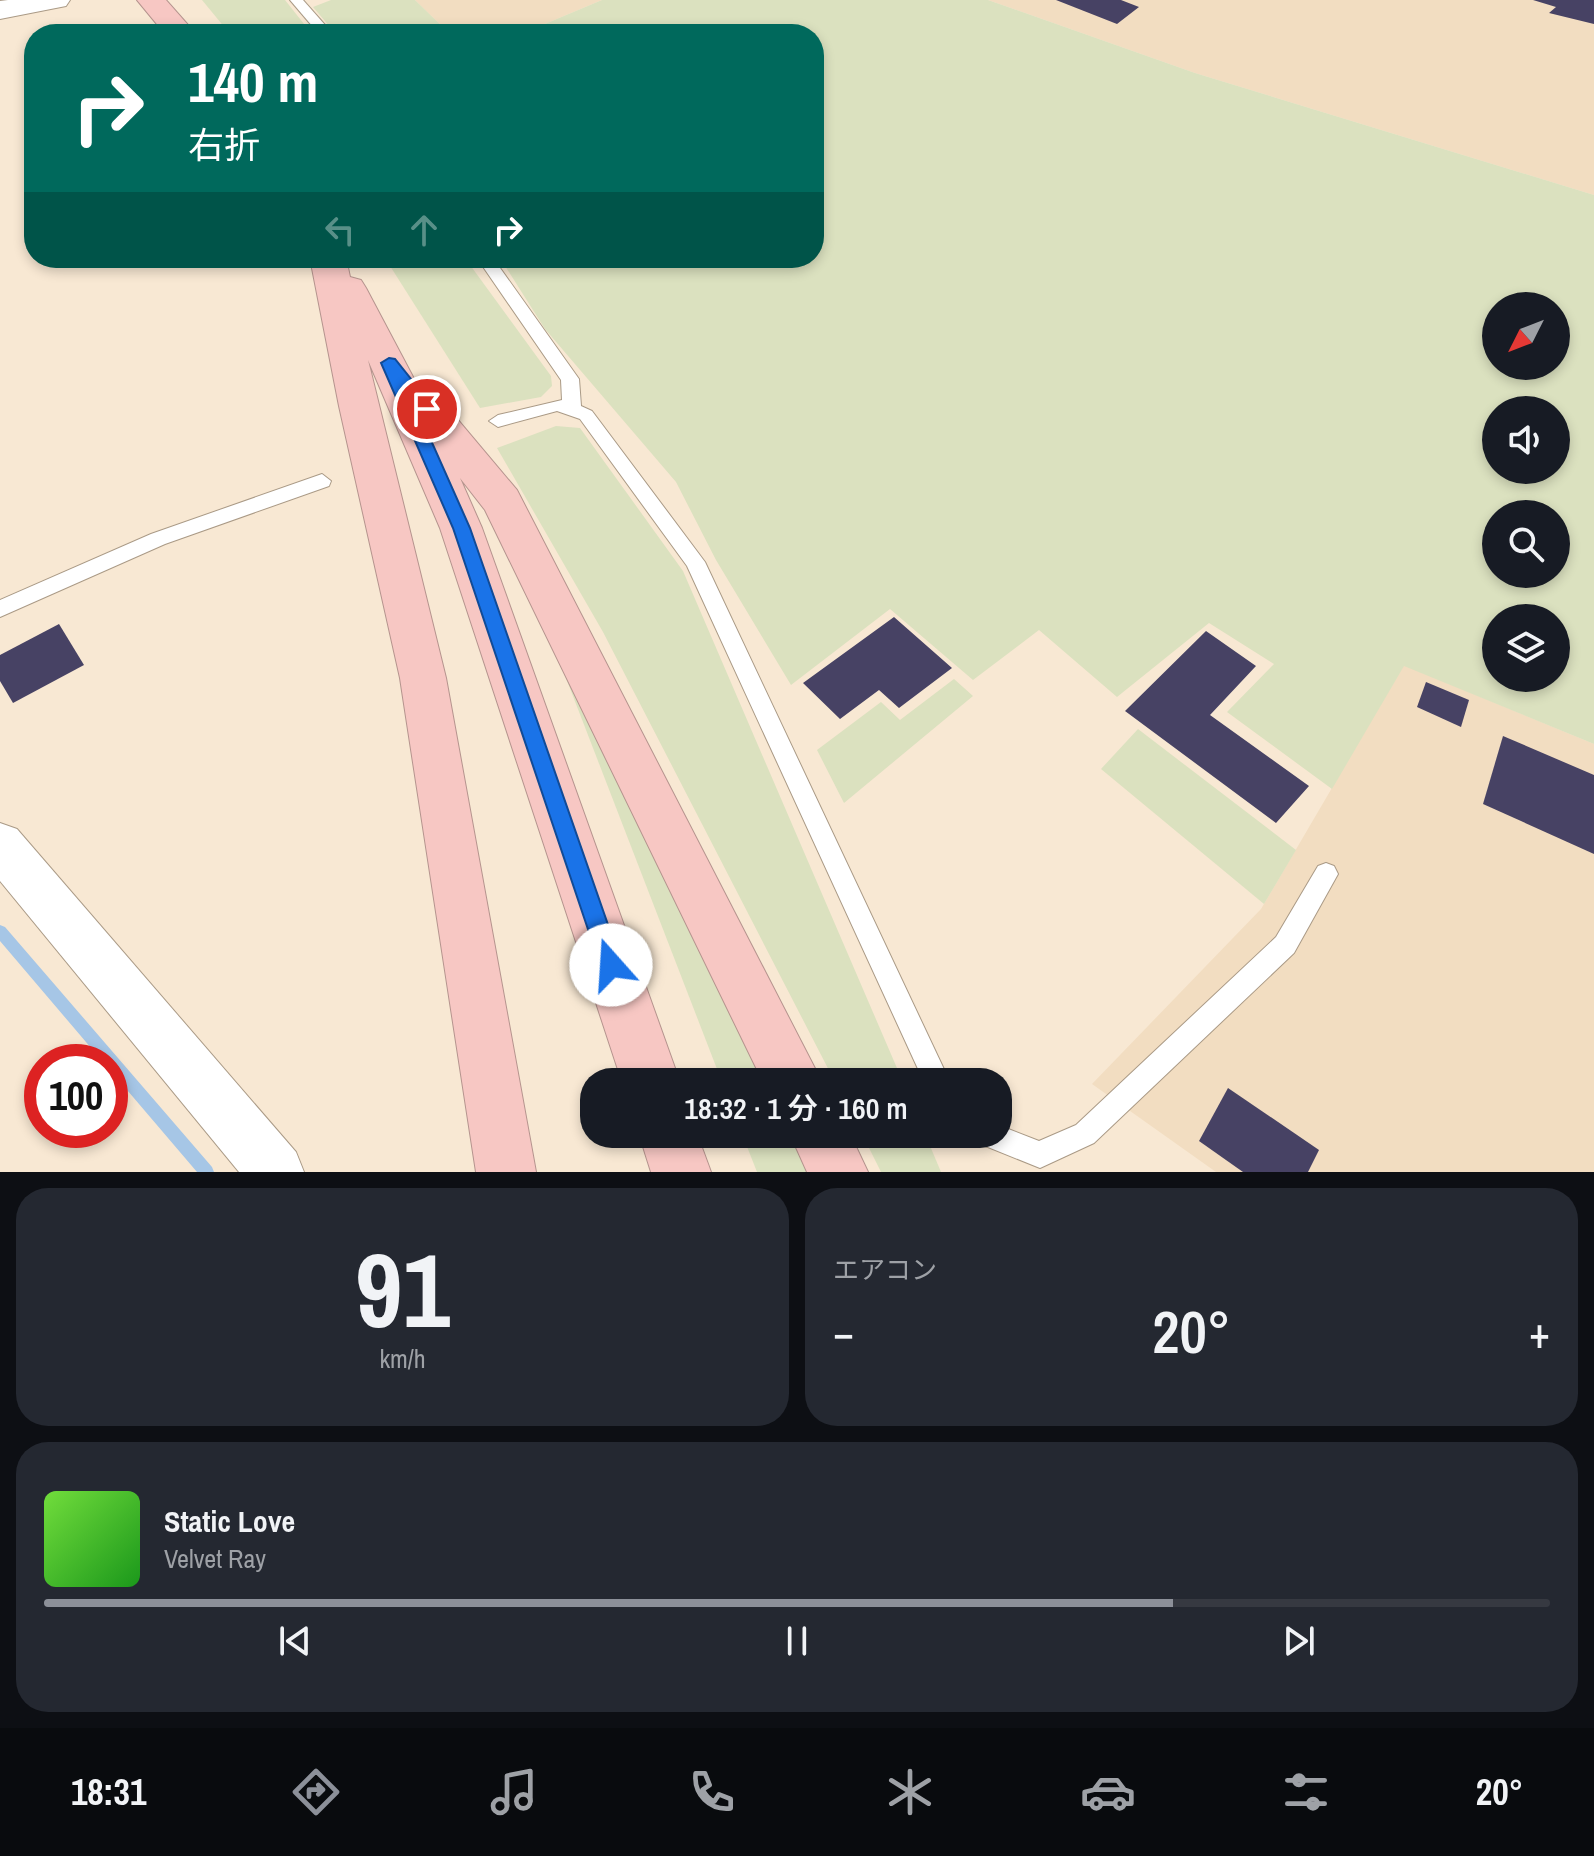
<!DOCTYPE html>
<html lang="ja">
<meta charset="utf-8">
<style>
body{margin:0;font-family:"Archivo Narrow","Noto Sans JP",sans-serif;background:#242831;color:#f1f3f6;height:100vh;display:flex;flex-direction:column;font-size:30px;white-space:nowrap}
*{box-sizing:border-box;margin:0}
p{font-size:26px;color:#9ea1a6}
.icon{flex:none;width:44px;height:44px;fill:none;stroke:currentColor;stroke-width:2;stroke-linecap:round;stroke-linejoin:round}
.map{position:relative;height:1172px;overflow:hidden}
.panel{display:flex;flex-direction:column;gap:16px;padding:16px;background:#0d0f14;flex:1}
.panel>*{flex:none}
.top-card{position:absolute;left:24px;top:24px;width:800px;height:244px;border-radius:32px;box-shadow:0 4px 12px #0003;background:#00695c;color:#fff;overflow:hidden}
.needle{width:52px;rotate:228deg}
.buttons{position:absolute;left:1482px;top:292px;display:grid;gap:16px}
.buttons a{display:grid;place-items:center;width:88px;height:88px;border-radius:50%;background:#171b24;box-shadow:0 4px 12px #0003;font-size:40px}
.speed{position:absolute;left:24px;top:1044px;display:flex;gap:16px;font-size:40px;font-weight:700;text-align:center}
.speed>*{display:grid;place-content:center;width:104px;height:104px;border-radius:50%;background:#171b24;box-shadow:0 4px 12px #0003;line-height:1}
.speed .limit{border:12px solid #d22;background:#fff;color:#111}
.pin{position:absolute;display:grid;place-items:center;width:68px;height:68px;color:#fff;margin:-34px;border:4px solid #fff;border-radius:50%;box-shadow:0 2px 8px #0007}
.me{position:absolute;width:88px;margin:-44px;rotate:341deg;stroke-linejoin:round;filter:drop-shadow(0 0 6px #0008)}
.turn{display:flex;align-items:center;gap:28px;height:168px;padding:0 32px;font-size:36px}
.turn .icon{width:104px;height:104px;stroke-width:2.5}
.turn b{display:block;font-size:56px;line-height:68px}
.lanes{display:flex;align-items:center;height:76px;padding:0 32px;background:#0003;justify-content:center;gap:40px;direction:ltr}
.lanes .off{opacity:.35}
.big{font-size:60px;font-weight:600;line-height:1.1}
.panel .widget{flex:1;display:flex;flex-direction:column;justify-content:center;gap:12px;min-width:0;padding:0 28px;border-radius:32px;background:#242831}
.panel .dial{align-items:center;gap:0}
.dial b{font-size:104px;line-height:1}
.song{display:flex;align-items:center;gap:24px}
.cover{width:96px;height:96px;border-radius:12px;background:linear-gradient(135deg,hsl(100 70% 55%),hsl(120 70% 35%))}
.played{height:8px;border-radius:4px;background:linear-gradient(90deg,#8c9099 75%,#363941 75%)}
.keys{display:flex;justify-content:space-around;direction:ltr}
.heat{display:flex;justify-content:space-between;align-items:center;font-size:44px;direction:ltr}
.panel .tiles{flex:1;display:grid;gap:16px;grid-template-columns:1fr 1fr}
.widget:last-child{grid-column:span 2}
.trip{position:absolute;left:580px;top:1068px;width:432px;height:80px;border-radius:32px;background:#171b24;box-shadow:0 4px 12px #0003;font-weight:600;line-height:80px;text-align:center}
.tab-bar{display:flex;height:128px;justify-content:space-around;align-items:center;background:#090b0e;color:#9ea1a6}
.tab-bar .icon{width:56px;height:56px}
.tab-bar .current{color:#8c9099}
.tab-bar b{font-size:36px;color:#f1f3f6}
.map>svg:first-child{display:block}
.built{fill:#f2ddc1}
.green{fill:#dbe1bf;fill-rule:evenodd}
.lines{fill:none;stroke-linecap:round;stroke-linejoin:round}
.stream{fill:#a6c6e6;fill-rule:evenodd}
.building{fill:#474264}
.service-casing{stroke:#aa9a86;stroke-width:2}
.minor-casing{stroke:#aa9a86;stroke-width:2}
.tertiary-casing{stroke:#aa9a86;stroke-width:2}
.motorway-casing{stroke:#b5948e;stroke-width:2}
.service{fill:#fff;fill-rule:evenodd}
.minor{fill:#fff;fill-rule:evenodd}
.tertiary{fill:#fff;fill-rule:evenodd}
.motorway{fill:#f7c7c3;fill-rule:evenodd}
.route{fill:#1a73e8;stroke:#114b97;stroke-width:2}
</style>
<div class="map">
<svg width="1594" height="1172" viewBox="0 0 1594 1172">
<rect width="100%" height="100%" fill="#f8e8d3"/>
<g class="built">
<polygon points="415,0 602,0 521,34 450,34"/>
<polygon points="988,0 1594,0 1594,195 1195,73"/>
<polygon points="1404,665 1594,744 1594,1172 1216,1172 1092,1084 1261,909"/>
</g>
<g class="green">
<polygon points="202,0 285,0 312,34 230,34"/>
<polygon points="331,0 415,0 450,34 336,34 313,7"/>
<path d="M602,0h386l207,73 399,122v549l-190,-78 -72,123 -105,-77 47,-48 -65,-41 -92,74 -78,-67 -66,50 -83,-71 -99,76 -75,-125 -40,-78 -131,-153 -45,-71h314v-224h-293zM1496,306h60v60h-60zM1496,410h60v60h-60zM1496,514h60v60h-60zM1496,618h60v60h-60z"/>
<polygon points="385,258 465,258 551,376 552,386 541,397 480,408"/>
<polygon points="556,426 580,428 683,571 903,1082 835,1082 603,632 497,448"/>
<polygon points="542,616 765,1082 722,1082"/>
<polygon points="954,679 973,696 844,803 817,750 881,702 900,720"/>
<polygon points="1138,729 1296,850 1264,904 1101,769"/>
<polygon points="742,1134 790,1134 808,1172 757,1172"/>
<polygon points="862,1134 925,1134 941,1172 881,1172"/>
</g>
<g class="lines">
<polygon class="stream" points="0,925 5,927 212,1167 214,1172 197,1172 110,1070 110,1062 103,1062 0,941"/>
</g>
<g class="building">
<polygon points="1056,0 1121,0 1139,7 1117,24"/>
<polygon points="1533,0 1594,0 1594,24 1549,13 1556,7"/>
<polygon points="894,617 952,668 899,708 879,690 840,719 803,683"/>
<polygon points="59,624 84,665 13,703 0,681 0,655"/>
<polygon points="1206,631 1256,666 1210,715 1309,786 1276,823 1125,711"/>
<polygon points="1426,682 1469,700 1461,727 1417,707"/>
<polygon points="1503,736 1594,775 1594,854 1483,804"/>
<polygon points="1228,1088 1319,1150 1308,1172 1243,1172 1199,1141"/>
</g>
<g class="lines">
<defs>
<g id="service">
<polygon points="290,0 303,0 333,34 319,34"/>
<polygon points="477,258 493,258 579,379 581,406 592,411 705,562 950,1082 924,1082 687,566 580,419 557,411 498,427 489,421 498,415 562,400 561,380"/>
<polygon points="322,474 331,481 329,486 165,544 0,617 0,600 151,534"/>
<polygon points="1326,863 1334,866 1338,874 1294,953 1094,1143 1040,1168 978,1143 974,1134 998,1134 998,1125 1039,1141 1076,1125 1276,937 1318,866"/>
</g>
<polygon id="minor" points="0,823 17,829 296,1152 304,1172 239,1172 0,881"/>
<polygon id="tertiary" points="8,0 70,0 66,6 0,19 0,1"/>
<g id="motorway">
<polygon points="137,0 166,0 196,34 165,34"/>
<polygon points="310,258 346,258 350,277 361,280 366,288 421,392 437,395 517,490 822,1082 763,1082 485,510 460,478 482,528 680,1082 622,1082 440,528 368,360 446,678 536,1172 476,1172 400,678 339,406"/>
<polygon points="639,1134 697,1134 711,1172 651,1172"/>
<polygon points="790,1134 850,1134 868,1172 807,1172"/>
</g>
</defs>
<use href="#service" class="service-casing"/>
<use href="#minor" class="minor-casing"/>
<use href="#tertiary" class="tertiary-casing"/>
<use href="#motorway" class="motorway-casing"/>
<use href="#service" class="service"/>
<use href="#minor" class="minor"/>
<use href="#tertiary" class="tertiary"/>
<use href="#motorway" class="motorway"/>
</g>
<polygon class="route" points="389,358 395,359 435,409 427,415 417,409 470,528 622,965 619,973 611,976 603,973 600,965 453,528 381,363"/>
</svg>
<div class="buttons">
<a><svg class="needle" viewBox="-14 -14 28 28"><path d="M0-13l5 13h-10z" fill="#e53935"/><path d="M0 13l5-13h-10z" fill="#9ea1a6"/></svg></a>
<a><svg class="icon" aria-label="sound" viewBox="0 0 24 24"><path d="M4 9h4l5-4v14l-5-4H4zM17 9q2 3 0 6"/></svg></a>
<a><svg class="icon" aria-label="search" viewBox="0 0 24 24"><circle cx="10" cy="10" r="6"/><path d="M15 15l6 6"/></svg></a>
<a><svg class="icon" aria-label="layers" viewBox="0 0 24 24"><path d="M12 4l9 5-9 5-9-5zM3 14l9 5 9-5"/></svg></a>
</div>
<div class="speed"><div class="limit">100</div></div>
<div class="pin" style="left:427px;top:409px;background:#d93025"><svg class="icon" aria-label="arrive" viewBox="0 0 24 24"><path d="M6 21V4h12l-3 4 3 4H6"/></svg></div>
<svg class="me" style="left:611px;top:965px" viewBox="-20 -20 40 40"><circle r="19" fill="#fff"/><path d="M0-13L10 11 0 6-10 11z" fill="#1a73e8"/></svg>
<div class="trip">18:32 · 1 分 · 160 m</div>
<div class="top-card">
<div class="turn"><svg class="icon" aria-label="right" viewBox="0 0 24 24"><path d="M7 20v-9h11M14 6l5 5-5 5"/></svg><div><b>140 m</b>右折</div></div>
<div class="lanes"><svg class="icon off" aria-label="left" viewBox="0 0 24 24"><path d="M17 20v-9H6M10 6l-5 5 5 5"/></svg><svg class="icon off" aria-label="ahead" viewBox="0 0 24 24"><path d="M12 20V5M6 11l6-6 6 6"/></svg><svg class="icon" aria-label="right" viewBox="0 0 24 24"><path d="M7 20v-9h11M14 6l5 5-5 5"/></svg></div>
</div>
</div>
<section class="panel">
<div class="tiles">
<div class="widget dial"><b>91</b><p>km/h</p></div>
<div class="widget"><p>エアコン</p>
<div class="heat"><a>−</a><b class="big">20°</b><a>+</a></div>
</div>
<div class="widget">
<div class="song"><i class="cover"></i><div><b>Static Love</b><p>Velvet Ray</p></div></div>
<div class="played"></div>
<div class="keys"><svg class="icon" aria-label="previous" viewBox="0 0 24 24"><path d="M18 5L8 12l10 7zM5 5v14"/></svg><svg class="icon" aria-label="pause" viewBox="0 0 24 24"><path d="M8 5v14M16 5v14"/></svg><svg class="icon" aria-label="next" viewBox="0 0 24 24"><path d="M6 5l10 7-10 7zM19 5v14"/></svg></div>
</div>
</div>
</section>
<nav class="tab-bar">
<b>18:31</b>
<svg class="icon current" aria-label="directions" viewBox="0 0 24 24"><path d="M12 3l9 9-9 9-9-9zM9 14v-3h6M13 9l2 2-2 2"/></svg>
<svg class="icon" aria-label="music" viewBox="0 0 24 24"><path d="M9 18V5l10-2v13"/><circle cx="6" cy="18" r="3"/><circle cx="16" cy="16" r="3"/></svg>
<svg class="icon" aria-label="phone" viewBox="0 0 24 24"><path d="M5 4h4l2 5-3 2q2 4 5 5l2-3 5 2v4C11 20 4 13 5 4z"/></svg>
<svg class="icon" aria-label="climate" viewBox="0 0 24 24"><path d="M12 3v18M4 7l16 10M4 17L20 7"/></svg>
<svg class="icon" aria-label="car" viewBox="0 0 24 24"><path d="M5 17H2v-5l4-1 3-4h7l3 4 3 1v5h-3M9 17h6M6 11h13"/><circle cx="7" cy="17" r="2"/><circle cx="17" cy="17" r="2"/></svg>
<svg class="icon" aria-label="filters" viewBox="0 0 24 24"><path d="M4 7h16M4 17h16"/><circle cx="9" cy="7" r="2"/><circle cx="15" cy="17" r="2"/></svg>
<b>20°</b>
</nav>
